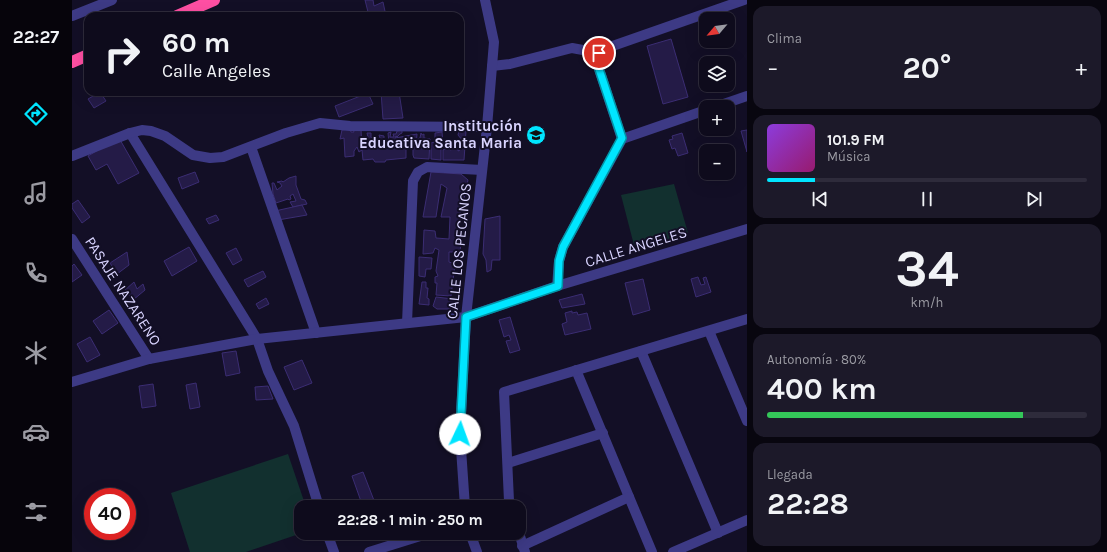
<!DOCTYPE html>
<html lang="es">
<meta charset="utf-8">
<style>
body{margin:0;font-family:Karla,sans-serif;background:#1c1929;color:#f1f3f6;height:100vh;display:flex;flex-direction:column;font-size:15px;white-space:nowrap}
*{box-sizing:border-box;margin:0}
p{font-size:13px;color:#9b9ba3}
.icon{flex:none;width:22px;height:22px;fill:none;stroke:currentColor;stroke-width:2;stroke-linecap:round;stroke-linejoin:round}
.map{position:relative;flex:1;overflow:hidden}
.details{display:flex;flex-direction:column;gap:6px;padding:6px;background:#08060f;width:360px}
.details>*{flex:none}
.hud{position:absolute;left:12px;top:12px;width:380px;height:84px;border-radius:12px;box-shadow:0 4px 16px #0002,0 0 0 1px #2e2b3b;background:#0e0b1c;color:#f1f3f6;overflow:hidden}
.needle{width:26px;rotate:241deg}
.tools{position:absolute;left:627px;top:12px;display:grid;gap:8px}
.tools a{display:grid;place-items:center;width:36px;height:36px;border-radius:8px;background:#0e0b1c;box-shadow:0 4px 16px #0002,0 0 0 1px #2e2b3b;font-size:20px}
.speed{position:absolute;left:12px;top:488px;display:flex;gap:8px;font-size:20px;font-weight:700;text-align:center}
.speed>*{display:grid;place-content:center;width:52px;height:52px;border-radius:50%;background:#0e0b1c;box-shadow:0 4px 16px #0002,0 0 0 1px #2e2b3b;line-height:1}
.speed .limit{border:6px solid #d22;background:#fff;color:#111}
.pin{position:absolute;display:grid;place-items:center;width:34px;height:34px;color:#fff;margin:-17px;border:2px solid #fff;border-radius:50%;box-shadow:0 1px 4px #0007}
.me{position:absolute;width:44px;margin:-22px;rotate:3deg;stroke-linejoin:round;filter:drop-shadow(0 0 3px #0008)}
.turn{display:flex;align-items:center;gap:14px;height:84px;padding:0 12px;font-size:18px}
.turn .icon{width:52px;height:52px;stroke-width:2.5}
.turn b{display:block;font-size:28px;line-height:34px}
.big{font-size:30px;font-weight:700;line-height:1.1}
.details .card{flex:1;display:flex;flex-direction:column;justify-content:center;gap:6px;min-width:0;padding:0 14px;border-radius:12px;background:#1c1929}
.details .dial{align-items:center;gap:0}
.dial b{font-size:52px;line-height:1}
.song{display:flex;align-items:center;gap:12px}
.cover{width:48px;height:48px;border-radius:6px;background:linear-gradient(135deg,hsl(270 70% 55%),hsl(320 70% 35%))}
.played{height:4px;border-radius:2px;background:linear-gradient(90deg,#00e5ff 15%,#2e2b3b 15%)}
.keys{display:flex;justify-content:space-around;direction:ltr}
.heat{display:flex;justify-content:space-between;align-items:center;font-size:22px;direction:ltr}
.charge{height:6px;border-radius:3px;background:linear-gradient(90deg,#34c759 80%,#2e2b3b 0)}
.trip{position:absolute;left:222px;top:500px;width:232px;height:40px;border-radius:12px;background:#0e0b1c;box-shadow:0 4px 16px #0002,0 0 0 1px #2e2b3b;font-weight:700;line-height:40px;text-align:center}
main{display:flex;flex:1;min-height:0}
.menu{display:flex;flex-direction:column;width:72px;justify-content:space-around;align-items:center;background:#06040b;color:#9b9ba3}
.menu .icon{width:28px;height:28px}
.menu .on{color:#00e5ff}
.menu b{font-size:18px;color:#f1f3f6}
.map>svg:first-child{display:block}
.green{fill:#12302f}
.building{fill:#241b47;stroke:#3b2d73}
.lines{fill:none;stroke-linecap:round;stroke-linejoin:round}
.minor{stroke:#3d3a85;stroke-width:10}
.highway{stroke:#ff4fa3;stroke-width:12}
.route-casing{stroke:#0095a6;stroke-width:10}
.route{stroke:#00e5ff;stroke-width:7}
.labels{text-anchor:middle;stroke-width:4;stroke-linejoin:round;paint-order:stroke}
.poi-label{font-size:15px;font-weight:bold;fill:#d9d4ff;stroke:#130f26;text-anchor:end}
.street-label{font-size:15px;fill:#d9d4ff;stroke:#130f26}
</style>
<main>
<nav class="menu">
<b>22:27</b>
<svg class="icon on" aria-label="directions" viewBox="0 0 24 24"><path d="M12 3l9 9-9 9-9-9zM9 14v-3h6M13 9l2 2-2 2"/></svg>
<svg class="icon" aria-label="music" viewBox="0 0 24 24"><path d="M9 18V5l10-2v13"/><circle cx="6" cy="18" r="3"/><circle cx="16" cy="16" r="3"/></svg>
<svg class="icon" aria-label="phone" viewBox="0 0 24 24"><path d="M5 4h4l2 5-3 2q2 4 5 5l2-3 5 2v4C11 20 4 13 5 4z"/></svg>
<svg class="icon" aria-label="climate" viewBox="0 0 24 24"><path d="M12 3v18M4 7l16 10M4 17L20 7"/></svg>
<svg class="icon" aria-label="car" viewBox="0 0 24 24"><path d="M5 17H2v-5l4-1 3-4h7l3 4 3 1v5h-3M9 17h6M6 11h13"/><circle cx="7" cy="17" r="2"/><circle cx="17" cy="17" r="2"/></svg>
<svg class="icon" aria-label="filters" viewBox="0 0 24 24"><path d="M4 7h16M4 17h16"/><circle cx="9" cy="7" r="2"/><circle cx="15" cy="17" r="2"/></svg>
</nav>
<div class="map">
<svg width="675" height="552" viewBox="0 0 675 552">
<rect width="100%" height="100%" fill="#130f26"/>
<g class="green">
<polygon points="602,184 616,233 563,249 549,195"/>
<polygon points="216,454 234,507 229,507 229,533 230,533 174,552 118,552 99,493"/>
</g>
<g class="building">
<polygon points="293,0 301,0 302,6 311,2 314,16 297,16"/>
<polygon points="599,39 616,97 591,104 575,46"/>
<polygon points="28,92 34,101 22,108 16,99"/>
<polygon points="309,92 327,92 331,118 311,119"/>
<polygon points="296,93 301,104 267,117 263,106"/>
<polygon points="278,129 279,132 282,132 281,129 289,129 290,150 287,152 285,147 282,151 282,156 273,157 272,138 268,139 270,130"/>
<polygon points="330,130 330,133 328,134 325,137 324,136 323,138 345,134 344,146 334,145 334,158 314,160 313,162 303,162 301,159 291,160 290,150 292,146 293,138 296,137 295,133 299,133 299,137 303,143 309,141 307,135 312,136 312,145 311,146 314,149 314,145 317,143 316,133 319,132 318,137 322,137 321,134 324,134 325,131"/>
<polygon points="675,130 675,152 669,131"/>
<polygon points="387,131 394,131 392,160 371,160 371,150 375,148 379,150 387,143 386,151 388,150 389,141 390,140 386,135"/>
<polygon points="370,132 371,143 369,144 369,160 359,159 359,143 363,142 363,133"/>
<polygon points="349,133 350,135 352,134 352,138 358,139 357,159 342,158 341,155 341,148 346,147 346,139 348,138"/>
<polygon points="610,133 616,153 606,156 603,148 600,149 597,140 601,139 600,136"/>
<polygon points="47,138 67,173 46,184 35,164 24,170 16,156"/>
<polygon points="123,172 127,182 110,189 106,178"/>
<polygon points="359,172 389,174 396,180 392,198 390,198 385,242 389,242 388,252 377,252 377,262 383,264 379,296 364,295 365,283 363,283 363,277 366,276 364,271 367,250 363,248 361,253 351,254 352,230 363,231 364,238 377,239 378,217 369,217 375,188 369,184 364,217 351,217"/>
<polygon points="224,176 224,185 229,199 233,200 235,204 221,207 218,202 224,201 221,194 218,196 219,199 217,200 216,199 204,203 201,194 200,183 202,183 205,190 210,186 208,183 205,182 210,181 211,182 217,178"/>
<polygon points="6,200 18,217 10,223 0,208 0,204"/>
<polygon points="230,205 235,215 206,220 203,211"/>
<polygon points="144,215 147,220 137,224 134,219"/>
<polygon points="428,216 428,260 420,260 419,270 415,272 414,260 411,254 413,219"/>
<polygon points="117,247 125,261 100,276 92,261"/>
<polygon points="164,248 170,260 161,265 154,253"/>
<polygon points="55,252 57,265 45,274 38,263"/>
<polygon points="347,257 360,258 359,269 354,269 353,277 347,276"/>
<polygon points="2,264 10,275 0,282 0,266"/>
<polygon points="191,271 194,277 176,287 172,280"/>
<polygon points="626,277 629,285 633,284 631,278 634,277 639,292 624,297 619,279"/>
<polygon points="571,279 578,310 561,315 553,283"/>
<polygon points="62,282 65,289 71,284 73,290 61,300 53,290"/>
<polygon points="350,282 354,282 354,288 356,288 355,298 357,299 357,305 347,304"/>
<polygon points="510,294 513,304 490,308 487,300"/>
<polygon points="364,297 381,299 381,309 365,309 361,306"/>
<polygon points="194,298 197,304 187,309 184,304"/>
<polygon points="37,310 46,323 30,334 21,321"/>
<polygon points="500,311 500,313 505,312 506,315 515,313 519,329 493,335 490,324 495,322 493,313"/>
<polygon points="438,317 448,350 438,353 434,341 439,340 437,335 432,337 427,320"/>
<polygon points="18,337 28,355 15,362 5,344"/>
<polygon points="164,351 168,373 154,376 150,353"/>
<polygon points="230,360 240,383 222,390 212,367"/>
<polygon points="124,383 128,407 118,409 114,385"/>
<polygon points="81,384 84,406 70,408 67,386"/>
<polygon points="196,386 201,399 184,400 183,387"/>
<polygon points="291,472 303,503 298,505 299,507 291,507 280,476"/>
</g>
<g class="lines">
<g class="minor">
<polyline points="0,16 40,0"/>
<polyline points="420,66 438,64 500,48 527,53"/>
<polyline points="643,107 675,96"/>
<polyline points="58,133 185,339 196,371 222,426 247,507"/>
<polyline points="550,139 634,110"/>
<polyline points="179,147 244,333"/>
<polyline points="0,156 58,133 70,130 79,131 93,136 121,155 138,158 151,157 214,133 248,123 278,126 415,127"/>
<polyline points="0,239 77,359"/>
<polyline points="485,286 487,261 491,247 550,139 525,63 527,53 532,49 672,0"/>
<polyline points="335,323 341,181 346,172 355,167 410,170"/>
<polyline points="637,331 675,421"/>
<polyline points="569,351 646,533"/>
<polyline points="504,370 580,552"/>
<polyline points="0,382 77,359 185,339 394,317 485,286 675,229"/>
<polyline points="436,463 531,433"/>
<polyline points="393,507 388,434 394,317 415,127 422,42 413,0"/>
<polyline points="439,507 437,501 432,392 675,319"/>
<polyline points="255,533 262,552"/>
<polyline points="398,533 405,552"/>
<polyline points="447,533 453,552"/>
<polyline points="450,546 557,497"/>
<polyline points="297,552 358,533"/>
<polyline points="601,552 675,520"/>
</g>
<g class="highway">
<polyline points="105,16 142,0"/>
<polyline points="0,62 16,55"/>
</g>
</g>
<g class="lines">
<defs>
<polyline id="route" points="388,434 394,317 486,286 487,261 491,247 550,138 525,63 527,53"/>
</defs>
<use href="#route" class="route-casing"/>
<use href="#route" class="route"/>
</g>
<defs>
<symbol id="school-disc" viewBox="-11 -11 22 22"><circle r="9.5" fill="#00e5ff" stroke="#130f26"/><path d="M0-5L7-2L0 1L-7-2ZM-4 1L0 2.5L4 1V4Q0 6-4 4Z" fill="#111"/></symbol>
</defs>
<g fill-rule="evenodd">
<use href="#school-disc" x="453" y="124" width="22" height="22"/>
</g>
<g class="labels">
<g class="poi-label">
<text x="450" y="131">Institución<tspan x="450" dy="17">Educativa Santa Maria</tspan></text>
</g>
<g class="street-label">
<text transform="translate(564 247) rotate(-17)" y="5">CALLE ANGELES</text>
<text transform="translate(387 251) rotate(-84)" y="5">CALLE LOS PECANOS</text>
<text transform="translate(51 291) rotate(57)" y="5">PASAJE NAZARENO</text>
</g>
</g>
</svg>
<div class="tools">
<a><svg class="needle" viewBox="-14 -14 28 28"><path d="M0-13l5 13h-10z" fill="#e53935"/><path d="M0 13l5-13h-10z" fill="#9b9ba3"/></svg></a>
<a><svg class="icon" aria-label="layers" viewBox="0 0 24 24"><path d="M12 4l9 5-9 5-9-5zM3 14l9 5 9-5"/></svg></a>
<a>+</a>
<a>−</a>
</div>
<div class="speed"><div class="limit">40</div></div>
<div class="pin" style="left:527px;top:53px;background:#d93025"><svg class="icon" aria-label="arrive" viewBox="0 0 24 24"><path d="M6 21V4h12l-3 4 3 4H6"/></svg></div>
<svg class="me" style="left:388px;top:434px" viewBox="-20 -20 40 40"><circle r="19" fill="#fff"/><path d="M0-13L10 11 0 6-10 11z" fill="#00e5ff"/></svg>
<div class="trip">22:28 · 1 min · 250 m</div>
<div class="hud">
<div class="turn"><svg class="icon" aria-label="right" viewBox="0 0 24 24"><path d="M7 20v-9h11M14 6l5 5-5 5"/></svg><div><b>60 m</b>Calle Angeles</div></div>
</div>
</div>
<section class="details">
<div class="card"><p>Clima</p>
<div class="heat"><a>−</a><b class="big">20°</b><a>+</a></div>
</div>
<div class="card">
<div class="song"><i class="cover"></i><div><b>101.9 FM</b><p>Música</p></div></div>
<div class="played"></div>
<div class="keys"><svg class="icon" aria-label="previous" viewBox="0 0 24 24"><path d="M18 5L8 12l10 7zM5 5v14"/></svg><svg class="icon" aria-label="pause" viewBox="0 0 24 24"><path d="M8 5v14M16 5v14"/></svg><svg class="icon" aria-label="next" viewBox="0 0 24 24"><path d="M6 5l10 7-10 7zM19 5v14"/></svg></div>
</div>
<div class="card dial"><b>34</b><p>km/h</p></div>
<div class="card"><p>Autonomía · 80%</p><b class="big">400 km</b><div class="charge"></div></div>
<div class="card"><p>Llegada</p><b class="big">22:28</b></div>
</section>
</main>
